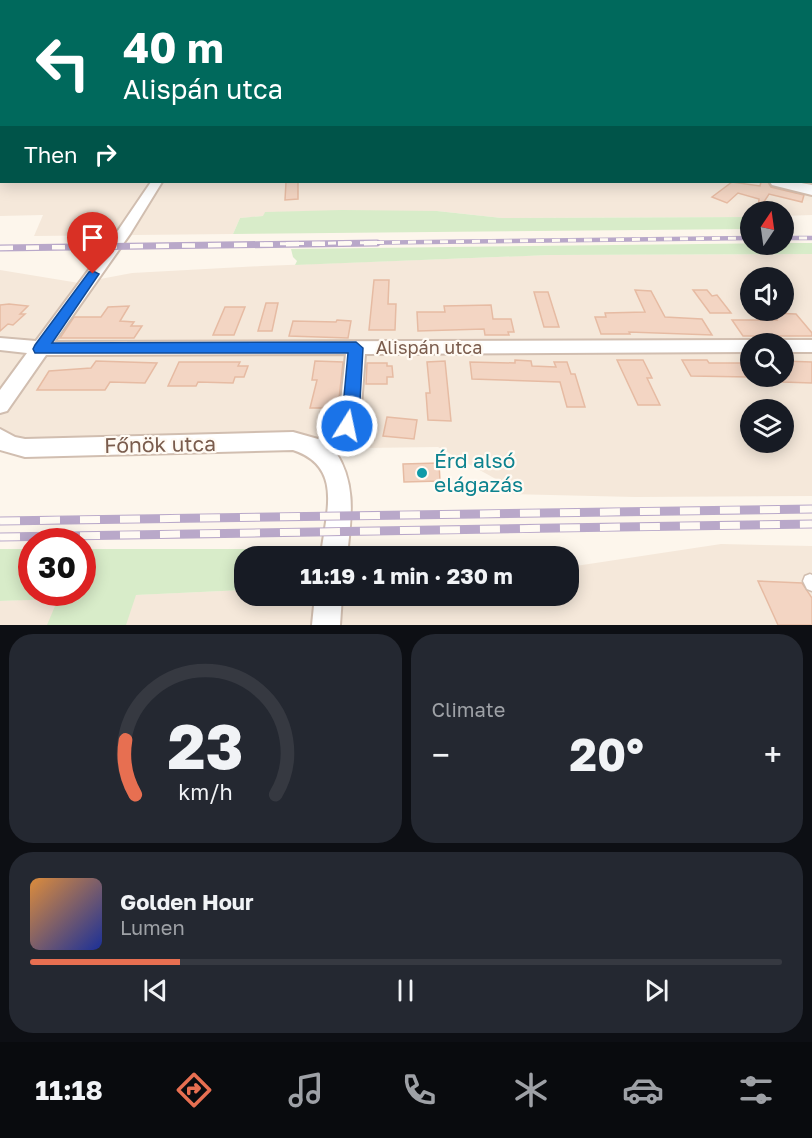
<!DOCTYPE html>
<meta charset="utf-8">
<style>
body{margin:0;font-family:"Golos Text",sans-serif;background:#242831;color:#f1f3f6;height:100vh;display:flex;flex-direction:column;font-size:22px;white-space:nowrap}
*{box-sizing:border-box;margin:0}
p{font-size:20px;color:#9ea1a6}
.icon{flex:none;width:33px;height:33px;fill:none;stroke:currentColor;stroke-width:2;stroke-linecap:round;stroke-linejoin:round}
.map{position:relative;height:625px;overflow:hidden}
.sheet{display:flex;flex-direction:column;gap:9px;padding:9px;background:#0d0f14;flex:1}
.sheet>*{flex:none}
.banner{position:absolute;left:0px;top:0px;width:813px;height:183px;box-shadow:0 3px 15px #0003;background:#00695c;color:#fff;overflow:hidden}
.needle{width:39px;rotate:13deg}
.buttons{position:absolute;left:740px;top:201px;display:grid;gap:12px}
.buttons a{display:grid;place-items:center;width:54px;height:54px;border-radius:50%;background:#171b24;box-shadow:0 3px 15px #0003;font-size:30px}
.speed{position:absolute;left:18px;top:528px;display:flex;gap:12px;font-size:30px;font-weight:700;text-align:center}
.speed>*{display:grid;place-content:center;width:78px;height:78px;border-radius:50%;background:#171b24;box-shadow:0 3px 15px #0003;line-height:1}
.speed .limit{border:9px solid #d22;background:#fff;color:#111}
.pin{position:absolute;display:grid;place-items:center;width:51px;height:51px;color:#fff;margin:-62px -26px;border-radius:50% 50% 50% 0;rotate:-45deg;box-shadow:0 0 6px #0007}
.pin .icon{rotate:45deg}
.me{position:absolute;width:66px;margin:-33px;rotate:10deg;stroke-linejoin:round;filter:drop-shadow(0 0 4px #0008)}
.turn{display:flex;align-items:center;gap:21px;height:126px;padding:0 24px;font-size:27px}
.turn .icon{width:78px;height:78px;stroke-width:2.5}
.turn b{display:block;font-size:42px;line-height:51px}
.then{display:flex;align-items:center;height:57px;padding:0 24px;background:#0003;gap:12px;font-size:22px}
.big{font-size:45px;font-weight:700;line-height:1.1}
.sheet .card{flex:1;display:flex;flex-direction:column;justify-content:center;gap:9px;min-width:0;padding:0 21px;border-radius:24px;background:#242831}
.sheet .dial{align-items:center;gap:0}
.dial svg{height:156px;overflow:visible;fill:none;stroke:#363941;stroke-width:7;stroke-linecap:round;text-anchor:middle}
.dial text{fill:#f1f3f6;stroke:none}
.song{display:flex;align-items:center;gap:18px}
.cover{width:72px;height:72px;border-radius:9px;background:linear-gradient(135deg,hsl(30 70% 55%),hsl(230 70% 35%))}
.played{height:6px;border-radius:3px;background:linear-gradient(90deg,#e76f51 20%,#363941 20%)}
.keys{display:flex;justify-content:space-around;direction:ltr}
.heat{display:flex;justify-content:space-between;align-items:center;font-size:33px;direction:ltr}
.sheet .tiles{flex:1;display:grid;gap:9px;grid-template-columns:1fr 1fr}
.card:last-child{grid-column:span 2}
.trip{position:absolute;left:234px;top:546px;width:345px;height:60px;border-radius:24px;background:#171b24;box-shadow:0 3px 15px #0003;font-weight:700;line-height:60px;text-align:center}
.tab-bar{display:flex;height:96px;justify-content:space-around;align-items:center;background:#090b0e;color:#9ea1a6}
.tab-bar .icon{width:42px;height:42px}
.tab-bar .selected{color:#e76f51}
.tab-bar b{font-size:27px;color:#f1f3f6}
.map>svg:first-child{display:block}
.residential{fill:#f5e8da;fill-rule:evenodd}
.green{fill:#d8ecc9}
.building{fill:#f3d5c3;stroke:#e6bba3;stroke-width:1.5}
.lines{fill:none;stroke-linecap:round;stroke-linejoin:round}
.lane-casing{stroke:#d1beb0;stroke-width:3}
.street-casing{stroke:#d1beb0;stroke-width:4}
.secondary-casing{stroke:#d6c0b0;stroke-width:4}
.lane{fill:#fff;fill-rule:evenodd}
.street{fill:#fff;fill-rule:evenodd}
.secondary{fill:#fff;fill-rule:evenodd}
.rail-far2-casing{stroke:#b9a8c9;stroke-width:4.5}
.rail-far1-casing{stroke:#b9a8c9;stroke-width:7}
.rail-casing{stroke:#b9a8c9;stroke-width:9}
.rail-far2{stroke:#fffaf3;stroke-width:3;stroke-dasharray:8;stroke-linecap:butt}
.rail-far1{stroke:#fffaf3;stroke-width:4.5;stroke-dasharray:13;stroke-linecap:butt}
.rail{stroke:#fffaf3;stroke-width:7;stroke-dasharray:20;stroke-linecap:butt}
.route{fill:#1a73e8;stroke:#114b97;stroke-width:1.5}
.culture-dot{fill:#0f9aa8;stroke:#fffaf3;stroke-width:2}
.labels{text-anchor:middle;stroke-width:4.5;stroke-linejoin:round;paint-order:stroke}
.street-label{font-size:18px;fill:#7a5c4d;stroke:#fffaf3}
.near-street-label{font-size:21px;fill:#7a5c4d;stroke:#fffaf3}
.near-culture-label{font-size:21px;fill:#0d838f;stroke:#fffaf3;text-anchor:start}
</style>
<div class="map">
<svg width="812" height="625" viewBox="0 0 812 625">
<rect width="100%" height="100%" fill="#fdf6ec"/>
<g class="residential">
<polygon points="0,105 2,182 812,182 812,105 812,215 783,216 783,212 750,212 750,217 502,218 437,211 265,212 264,216 240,218 233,234 34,236 43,215 0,216"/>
<path d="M812,254v242l-177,1 -130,-3 -2,-11 -65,-36 -432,6 -6,-5v-178l79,13 53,-10 130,-7 288,-11zM750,278h33v32h-33zM750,344h33v32h-33zM750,410h33v32h-33z"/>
<polygon points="721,544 812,546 812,625 0,625 0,601 244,590 244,596 568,596 569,567"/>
</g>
<g class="green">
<polygon points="342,210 437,211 502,218 750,217 750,229 233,234 240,218 263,216 265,212"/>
<polygon points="783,243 812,243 812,254 550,255 295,265 297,261 293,257 291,249"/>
<polygon points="0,549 31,549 32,592 82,592 83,549 323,549 322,556 244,556 244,590 136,595 126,625 47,625 58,599 0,601"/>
</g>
<g class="building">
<polygon points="286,182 298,182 298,199 285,200"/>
<polygon points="732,182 760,186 761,182 768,182 771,187 804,195 802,202 769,194 758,211 759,199 738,193 727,203 712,197"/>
<polygon points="374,280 389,280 388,304 396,304 395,330 369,330"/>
<polygon points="635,290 651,291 665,317 702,319 712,335 629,332 630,334 601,334 595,317 606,317 605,313 645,312"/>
<polygon points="693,290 707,290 712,296 717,295 731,313 710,313"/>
<polygon points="534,292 548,292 559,327 544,327"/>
<polygon points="266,303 278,303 272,331 258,331"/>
<polygon points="9,304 28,306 20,314 25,314 13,325 8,324 0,331 0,305"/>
<polygon points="491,305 493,319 511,319 514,332 508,332 509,335 485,335 484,329 418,331 417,312 445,312 444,306"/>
<polygon points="129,306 120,321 134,322 131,326 142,326 134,338 60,338 74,317 101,317 108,307"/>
<polygon points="225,307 245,307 234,335 213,335"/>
<polygon points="772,313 796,314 812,333 812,336 743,336 732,320 777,320"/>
<polygon points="337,320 351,321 348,338 289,336 293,321 336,322"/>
<polygon points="515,360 531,361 532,366 556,367 554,362 567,362 571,374 575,374 585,407 567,407 560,382 472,379 470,362 515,363"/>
<polygon points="617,360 643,360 652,378 647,378 660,405 638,405"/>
<polygon points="682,360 707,360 709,363 750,363 750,377 691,376"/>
<polygon points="96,361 157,363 145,383 110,382 105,390 37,390 49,371 91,368"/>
<polygon points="315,361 343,362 338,408 310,408 317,380 312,380"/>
<polygon points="445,361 451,421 428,420 426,393 430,393 427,362"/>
<polygon points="783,361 812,362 812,383 783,382"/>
<polygon points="179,362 240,362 238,366 248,366 244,377 235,377 233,383 198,382 196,386 168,386"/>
<polygon points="367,363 387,363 387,366 392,366 393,377 387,377 387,384 366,384"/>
<polygon points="387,417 417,420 414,439 383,436"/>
<polygon points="439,463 440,481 404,482 403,464"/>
<polygon points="758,581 802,583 812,598 812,625 778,625"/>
</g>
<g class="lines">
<defs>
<polygon id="lane" points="810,574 812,575 812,591 807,589 803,581 805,576"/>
<g id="street">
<rect x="0" y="116" width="2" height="6"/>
<rect x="0" y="154" width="2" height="6"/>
<path d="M151,182h11l-32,52 -76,108 696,-2 7,4h-7v8l-385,2 -5,65 -6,13 -19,19c22,33 16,67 12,105h-26c4,-41 24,-89 -28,-106l-268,7 -25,-7v-21l15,8 10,2 268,-7 25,7 21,-19 7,-66 -300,1 -39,56 -7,2v-23l27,-37 -27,-3v-12l36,3 81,-109z"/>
<polygon points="783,340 812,340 812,352 783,352 783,344 776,344"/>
<polygon points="315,596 342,596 340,625 312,625"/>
</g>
<polygon id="secondary" points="770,182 796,182 812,185 812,195 772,185"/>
</defs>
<use href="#lane" class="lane-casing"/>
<use href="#street" class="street-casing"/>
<use href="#secondary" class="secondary-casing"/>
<use href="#lane" class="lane"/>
<use href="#street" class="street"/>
<use href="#secondary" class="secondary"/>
<defs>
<g id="rail-far2">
<polyline points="783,238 812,238"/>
<polyline points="264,244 750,238"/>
</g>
<polyline id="rail-far1" points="0,248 377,243"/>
<g id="rail">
<polyline points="0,521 812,509"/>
<polyline points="0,537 812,524"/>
</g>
</defs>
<use href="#rail-far2" class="rail-far2-casing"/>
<use href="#rail-far1" class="rail-far1-casing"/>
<use href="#rail" class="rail-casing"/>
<use href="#rail-far2" class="rail-far2"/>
<use href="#rail-far1" class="rail-far1"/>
<use href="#rail" class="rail"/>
</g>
<linearGradient id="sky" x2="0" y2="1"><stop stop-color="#97c7e8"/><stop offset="0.55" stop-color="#fefbf6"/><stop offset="1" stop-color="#fefbf6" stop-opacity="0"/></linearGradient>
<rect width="812" height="192" fill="url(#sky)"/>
<polygon class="route" points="93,271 99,274 52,343 356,342 363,348 359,418 353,431 347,433 341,431 338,426 342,418 348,353 35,353 33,349 35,345 89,272"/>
<circle class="culture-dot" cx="422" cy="473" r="6"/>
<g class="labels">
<g class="street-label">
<text x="429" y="354">Alispán utca</text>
</g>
<g class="near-street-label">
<text transform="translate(160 445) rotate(-1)" y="7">Főnök utca</text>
</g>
<g class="near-culture-label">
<text x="434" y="468">Érd alsó<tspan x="434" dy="24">elágazás</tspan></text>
</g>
</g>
</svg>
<div class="buttons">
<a><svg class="needle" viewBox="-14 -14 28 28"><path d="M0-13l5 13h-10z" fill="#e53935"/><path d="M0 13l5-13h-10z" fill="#9ea1a6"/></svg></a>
<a><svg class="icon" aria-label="sound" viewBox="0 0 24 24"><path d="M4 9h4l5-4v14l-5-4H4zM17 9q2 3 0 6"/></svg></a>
<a><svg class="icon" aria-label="search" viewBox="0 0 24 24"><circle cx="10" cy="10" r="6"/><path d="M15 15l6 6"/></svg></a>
<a><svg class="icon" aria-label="layers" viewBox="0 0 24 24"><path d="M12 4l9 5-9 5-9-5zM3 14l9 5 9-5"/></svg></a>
</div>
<div class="speed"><div class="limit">30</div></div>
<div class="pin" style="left:93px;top:274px;background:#d93025"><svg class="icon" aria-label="arrive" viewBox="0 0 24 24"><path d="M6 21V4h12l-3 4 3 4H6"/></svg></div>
<svg class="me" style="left:347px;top:426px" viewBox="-20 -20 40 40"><circle r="17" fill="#1a73e8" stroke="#fff" stroke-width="3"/><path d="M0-11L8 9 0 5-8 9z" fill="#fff"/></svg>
<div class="trip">11:19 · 1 min · 230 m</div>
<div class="banner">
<div class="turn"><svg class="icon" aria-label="left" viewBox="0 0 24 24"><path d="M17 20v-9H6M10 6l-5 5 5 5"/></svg><div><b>40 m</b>Alispán utca</div></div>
<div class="then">Then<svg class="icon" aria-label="right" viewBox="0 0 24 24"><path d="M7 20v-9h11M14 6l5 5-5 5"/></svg></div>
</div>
</div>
<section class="sheet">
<div class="tiles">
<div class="card dial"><svg viewBox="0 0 100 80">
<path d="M14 69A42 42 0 1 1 86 69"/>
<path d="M14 69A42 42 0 0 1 9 41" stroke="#e76f51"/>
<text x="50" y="56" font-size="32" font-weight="700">23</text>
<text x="50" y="72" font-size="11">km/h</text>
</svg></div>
<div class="card"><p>Climate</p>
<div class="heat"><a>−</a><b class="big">20°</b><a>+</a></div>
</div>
<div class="card">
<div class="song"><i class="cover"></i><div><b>Golden Hour</b><p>Lumen</p></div></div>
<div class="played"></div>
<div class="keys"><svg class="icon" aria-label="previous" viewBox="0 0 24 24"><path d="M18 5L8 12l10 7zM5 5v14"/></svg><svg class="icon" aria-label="pause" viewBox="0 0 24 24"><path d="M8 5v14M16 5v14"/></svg><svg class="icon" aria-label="next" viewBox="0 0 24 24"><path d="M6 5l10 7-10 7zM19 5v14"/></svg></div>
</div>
</div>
</section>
<nav class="tab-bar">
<b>11:18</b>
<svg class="icon selected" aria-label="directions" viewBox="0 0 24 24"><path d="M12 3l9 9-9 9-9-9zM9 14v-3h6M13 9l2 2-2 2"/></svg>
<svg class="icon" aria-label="music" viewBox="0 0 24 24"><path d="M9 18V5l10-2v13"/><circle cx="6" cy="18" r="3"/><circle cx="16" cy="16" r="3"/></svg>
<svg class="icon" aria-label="phone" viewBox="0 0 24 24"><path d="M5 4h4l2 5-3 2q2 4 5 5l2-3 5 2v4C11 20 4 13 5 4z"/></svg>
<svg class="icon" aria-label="climate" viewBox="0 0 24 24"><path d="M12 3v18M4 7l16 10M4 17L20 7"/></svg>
<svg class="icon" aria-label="car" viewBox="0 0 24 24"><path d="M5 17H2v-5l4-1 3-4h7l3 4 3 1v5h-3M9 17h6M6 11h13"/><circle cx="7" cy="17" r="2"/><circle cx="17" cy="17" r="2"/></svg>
<svg class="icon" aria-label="filters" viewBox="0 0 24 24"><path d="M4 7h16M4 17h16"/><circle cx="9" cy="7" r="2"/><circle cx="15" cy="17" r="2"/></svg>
</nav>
